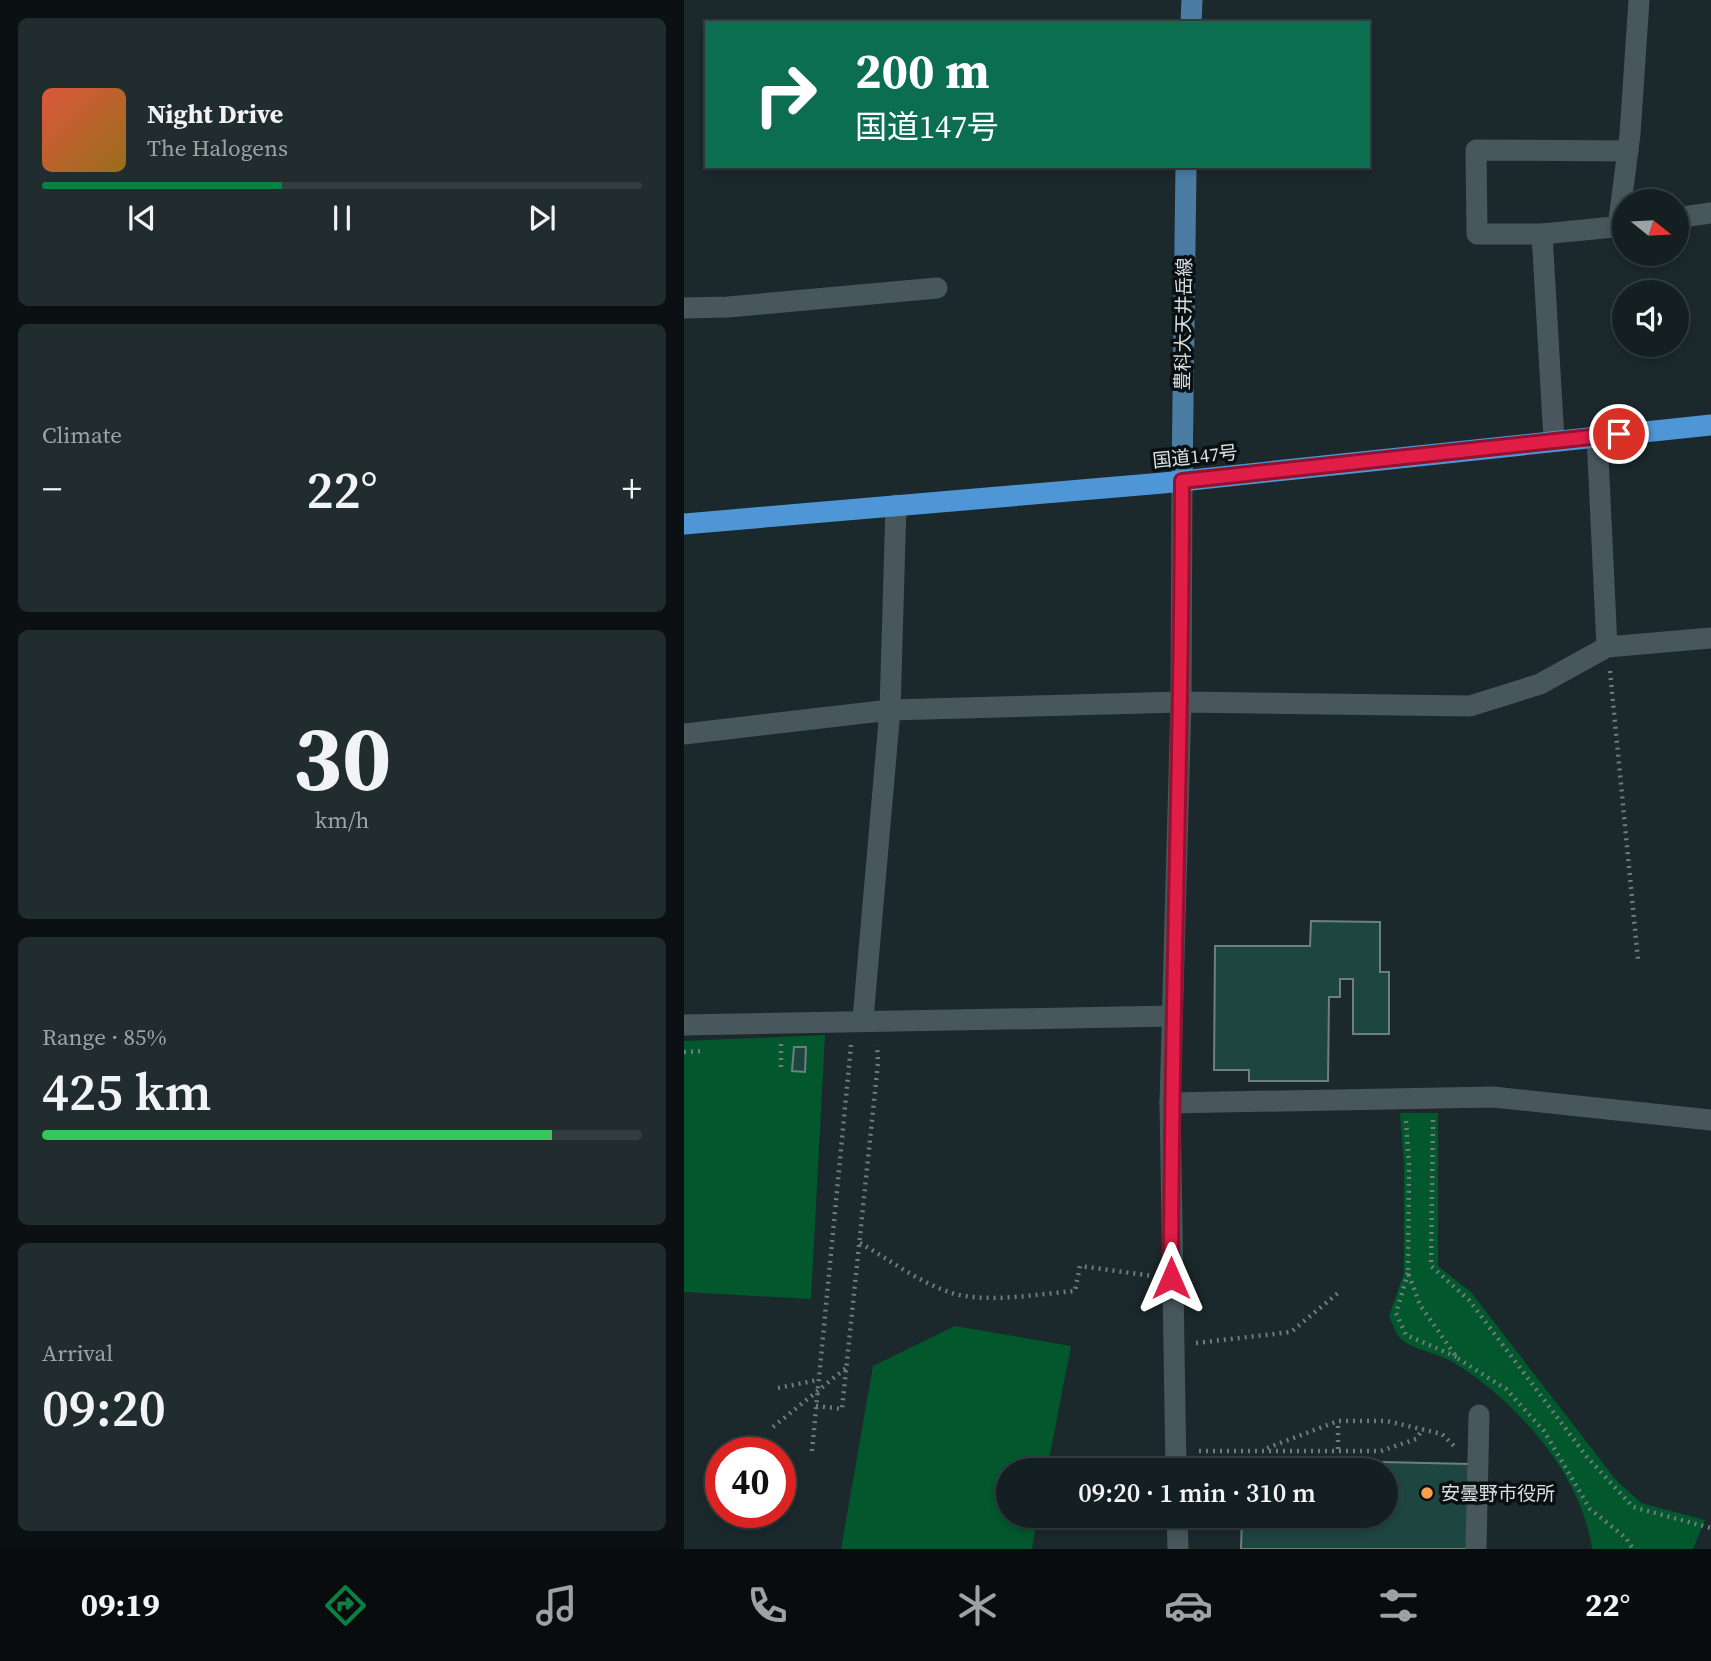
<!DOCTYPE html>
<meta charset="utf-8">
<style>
body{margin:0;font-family:"Source Serif 4","Noto Sans JP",serif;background:#212c2e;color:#f1f3f6;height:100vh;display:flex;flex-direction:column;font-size:26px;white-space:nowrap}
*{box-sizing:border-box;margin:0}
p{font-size:23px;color:#9da2a5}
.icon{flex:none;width:38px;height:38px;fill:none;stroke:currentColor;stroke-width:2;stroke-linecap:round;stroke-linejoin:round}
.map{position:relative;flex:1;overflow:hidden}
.sheet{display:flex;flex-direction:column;gap:18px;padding:18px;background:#0b1112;width:684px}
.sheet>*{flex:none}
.top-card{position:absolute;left:21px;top:21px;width:665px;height:147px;border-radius:0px;box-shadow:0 4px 10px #0003,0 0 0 2px #333d3f;background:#0b6e4f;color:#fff;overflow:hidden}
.needle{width:46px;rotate:108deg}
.buttons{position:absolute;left:928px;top:189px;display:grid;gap:14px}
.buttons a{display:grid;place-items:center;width:77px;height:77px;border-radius:50%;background:#141f21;box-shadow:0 4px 10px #0003,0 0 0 2px #333d3f;font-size:35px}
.speed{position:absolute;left:21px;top:1437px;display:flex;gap:14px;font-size:35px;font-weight:700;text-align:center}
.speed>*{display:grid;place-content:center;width:91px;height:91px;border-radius:50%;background:#141f21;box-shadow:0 4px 10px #0003,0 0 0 2px #333d3f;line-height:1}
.speed .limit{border:10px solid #d22;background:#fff;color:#111}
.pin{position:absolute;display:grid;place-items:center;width:60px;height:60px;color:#fff;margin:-30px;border:4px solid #fff;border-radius:50%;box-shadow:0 2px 7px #0007}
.me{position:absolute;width:77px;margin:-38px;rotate:0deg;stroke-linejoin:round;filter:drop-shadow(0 0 5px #0008)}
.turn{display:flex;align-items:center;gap:24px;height:147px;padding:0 35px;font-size:32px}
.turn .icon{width:91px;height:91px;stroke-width:2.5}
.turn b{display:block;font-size:49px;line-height:60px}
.big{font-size:52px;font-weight:600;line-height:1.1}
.sheet .card{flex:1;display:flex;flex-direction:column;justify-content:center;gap:10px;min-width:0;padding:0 24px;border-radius:10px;background:#212c2e}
.sheet .dial{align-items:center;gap:0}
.dial b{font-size:91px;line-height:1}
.song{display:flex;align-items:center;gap:21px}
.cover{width:84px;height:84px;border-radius:10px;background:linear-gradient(135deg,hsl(10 70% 55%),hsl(40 70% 35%))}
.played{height:7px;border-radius:4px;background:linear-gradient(90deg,#0b8043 40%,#333d3f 40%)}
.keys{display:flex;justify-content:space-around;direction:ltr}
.heat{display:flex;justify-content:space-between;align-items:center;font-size:38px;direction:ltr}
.charge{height:10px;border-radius:5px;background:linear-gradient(90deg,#34c759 85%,#333d3f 0)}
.trip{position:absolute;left:312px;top:1458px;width:402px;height:70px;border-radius:35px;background:#141f21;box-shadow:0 4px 10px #0003,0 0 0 2px #333d3f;font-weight:600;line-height:70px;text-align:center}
.tabs{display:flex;height:112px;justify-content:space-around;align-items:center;background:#080c0d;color:#9da2a5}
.tabs .icon{width:49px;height:49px}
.tabs .current{color:#0b8043}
.tabs b{font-size:32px;color:#f1f3f6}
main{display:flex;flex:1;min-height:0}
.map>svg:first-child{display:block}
.green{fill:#02572d}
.building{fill:#1e4641;stroke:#6e7f7c;stroke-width:2}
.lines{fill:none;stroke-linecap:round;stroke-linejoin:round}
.path{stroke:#6f7b7d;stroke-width:4.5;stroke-dasharray:2 5;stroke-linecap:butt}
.minor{stroke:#47575b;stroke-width:21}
.major{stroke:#4b7da4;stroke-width:21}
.highway{stroke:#4e96d5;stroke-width:21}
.route-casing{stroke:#92132f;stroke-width:18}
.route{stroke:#e11d48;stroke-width:12}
.poi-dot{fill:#fa9f4e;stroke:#0a1012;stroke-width:2.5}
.labels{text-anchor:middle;stroke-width:7;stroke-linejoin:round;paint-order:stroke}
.street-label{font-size:19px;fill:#d7e0e2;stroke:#0a1012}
.poi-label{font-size:19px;fill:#d7e0e2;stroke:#0a1012;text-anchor:start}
</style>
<main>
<section class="sheet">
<div class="card">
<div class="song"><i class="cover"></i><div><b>Night Drive</b><p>The Halogens</p></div></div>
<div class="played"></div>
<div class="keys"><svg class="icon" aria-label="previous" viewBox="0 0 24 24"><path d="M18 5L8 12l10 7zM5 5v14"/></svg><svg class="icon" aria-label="pause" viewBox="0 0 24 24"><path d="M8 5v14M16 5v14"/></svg><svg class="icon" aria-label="next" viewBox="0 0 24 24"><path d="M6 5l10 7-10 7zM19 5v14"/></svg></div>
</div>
<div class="card"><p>Climate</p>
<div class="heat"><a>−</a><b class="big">22°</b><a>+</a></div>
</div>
<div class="card dial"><b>30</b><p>km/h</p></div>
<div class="card"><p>Range · 85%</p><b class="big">425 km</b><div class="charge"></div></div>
<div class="card"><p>Arrival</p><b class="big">09:20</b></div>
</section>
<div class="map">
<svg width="1027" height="1549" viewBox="0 0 1027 1549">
<rect width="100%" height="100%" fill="#1b292c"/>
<g class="green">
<polygon points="141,1035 127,1299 0,1292 0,1041"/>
<path d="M716,1113h38v153l33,26 145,188 25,23 64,17 -12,29h-101c-10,-75 -78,-151 -141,-188 -15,-8 -36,-11 -49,-21 -6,-5 -10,-17 -13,-24l15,-43v-108z"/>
<polygon points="271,1326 387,1346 363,1470 324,1470 324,1516 354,1516 348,1549 157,1549 189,1366"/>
</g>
<g class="building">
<polygon points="627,921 696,922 696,972 705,972 705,1034 669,1034 669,979 656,979 656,997 645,997 644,1081 565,1081 565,1070 530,1070 531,946 626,946"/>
<polygon points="110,1047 122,1047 121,1072 108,1071"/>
<polygon points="559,1459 786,1464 784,1549 557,1549 558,1516 702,1516 702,1470 559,1470"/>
</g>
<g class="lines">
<g class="path">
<polyline points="926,671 954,960"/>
<polyline points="97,1044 97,1072"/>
<polyline points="0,1052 20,1051"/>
<polyline points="749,1120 747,1266 785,1300 903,1457 949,1507 1027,1528"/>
<polyline points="722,1121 725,1164 724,1273 736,1305 773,1358 822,1389 860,1431 906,1509 942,1538 949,1549"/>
<path d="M176,1243c30,17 61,41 95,51 37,9 82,0 120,-3l5,-25 73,10"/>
<polyline points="724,1273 712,1313 722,1335 773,1357"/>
<polyline points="512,1343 607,1332 654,1293"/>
<polyline points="94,1388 134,1380"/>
<polyline points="132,1406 158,1409 194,1063 193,1045"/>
<polyline points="89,1427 162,1368"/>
<polyline points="583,1448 654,1421 703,1421 758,1434 772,1448"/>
<polyline points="654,1449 654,1421"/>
<polyline points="128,1451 167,1045"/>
<polyline points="515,1451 697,1451 732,1439 739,1429"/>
</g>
<g class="minor">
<polyline points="992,218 1027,213"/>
<polyline points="940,226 858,234 793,234 792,150 944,151"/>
<polyline points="934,227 946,134 955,0"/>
<polyline points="858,234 870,440"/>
<polyline points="0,308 44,307 253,288"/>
<polyline points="913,436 923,647"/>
<polyline points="0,734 206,710 497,702 786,706 856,684 923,647 1027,638"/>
<polyline points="179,1019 206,710 212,505"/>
<polyline points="0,1025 488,1016"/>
<polyline points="486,1103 809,1097 1027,1120"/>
<polyline points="492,1470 486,1103 497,702 498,481"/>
<polyline points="493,1516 494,1549"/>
<polyline points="792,1549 795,1415"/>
</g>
<g class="major">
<polyline points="507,23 508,0"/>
<polyline points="498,481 502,166"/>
</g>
<polyline class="highway" points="0,524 479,483 1027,425"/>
</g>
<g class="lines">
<defs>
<path id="route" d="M487,1278c0,-266 11,-531 11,-797l437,-47"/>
</defs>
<use href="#route" class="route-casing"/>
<use href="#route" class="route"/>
</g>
<circle class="poi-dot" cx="743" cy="1493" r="7"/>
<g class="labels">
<g class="street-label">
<text transform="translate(499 324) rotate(-89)" y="7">豊科大天井岳線</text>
<text transform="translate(511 456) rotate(-6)" y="7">国道147号</text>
</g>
<g class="poi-label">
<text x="757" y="1500">安曇野市役所</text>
</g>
</g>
</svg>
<div class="buttons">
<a><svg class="needle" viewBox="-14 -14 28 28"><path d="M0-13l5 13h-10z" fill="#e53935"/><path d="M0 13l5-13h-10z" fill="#9da2a5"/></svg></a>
<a><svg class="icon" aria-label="sound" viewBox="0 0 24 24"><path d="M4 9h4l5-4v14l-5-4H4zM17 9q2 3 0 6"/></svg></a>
</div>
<div class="speed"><div class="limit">40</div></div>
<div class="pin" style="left:935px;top:434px;background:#d93025"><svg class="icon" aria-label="arrive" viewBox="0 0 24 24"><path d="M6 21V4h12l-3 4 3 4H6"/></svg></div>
<svg class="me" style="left:487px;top:1278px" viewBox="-20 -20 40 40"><path d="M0-17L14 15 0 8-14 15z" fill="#e11d48" stroke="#fff" stroke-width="4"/></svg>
<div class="trip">09:20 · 1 min · 310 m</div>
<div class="top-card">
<div class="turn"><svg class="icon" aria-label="right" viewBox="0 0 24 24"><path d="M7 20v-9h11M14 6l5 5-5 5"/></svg><div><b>200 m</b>国道147号</div></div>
</div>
</div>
</main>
<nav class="tabs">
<b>09:19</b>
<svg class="icon current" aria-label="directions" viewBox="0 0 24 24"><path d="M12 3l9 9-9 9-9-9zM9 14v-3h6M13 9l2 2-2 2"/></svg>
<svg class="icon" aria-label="music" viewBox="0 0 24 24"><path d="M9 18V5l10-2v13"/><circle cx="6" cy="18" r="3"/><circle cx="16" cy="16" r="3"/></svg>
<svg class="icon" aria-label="phone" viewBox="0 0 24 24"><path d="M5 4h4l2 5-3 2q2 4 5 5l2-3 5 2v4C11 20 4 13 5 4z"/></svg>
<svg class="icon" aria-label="climate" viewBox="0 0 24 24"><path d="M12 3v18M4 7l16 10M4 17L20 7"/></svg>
<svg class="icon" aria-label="car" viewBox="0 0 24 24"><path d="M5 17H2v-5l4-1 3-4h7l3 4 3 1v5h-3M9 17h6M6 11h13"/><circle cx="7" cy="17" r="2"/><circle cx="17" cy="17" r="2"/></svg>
<svg class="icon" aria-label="filters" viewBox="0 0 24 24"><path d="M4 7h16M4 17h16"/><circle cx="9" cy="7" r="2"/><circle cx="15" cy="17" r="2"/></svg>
<b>22°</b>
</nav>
